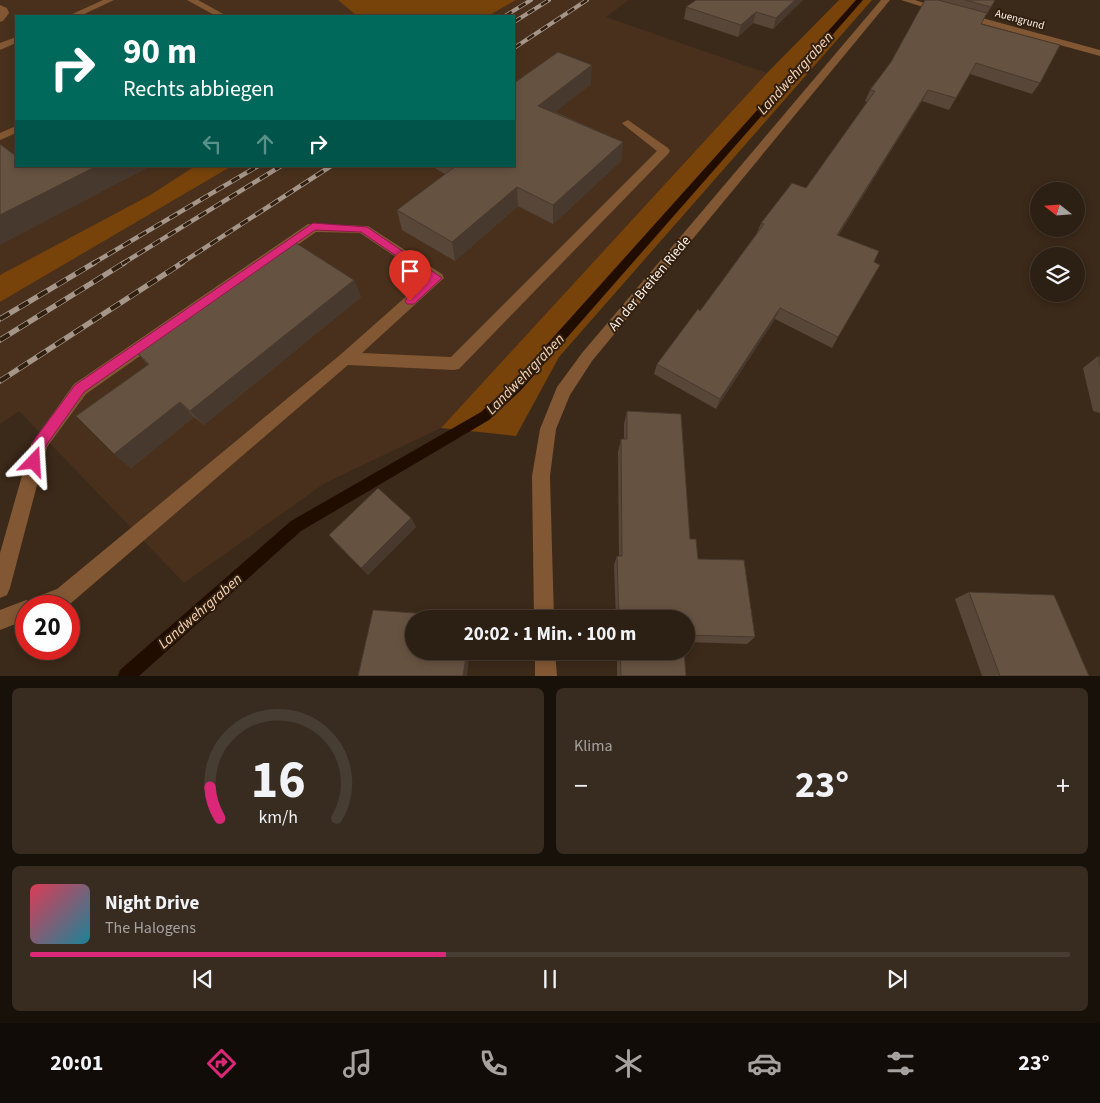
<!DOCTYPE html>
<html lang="de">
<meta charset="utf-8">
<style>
body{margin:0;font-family:"Source Sans 3",sans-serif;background:#382c21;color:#f1f3f6;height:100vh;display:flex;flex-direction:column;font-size:19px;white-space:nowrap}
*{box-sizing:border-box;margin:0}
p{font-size:16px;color:#a6a2a0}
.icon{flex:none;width:28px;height:28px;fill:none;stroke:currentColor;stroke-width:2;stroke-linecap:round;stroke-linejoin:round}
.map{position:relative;height:676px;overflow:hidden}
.sheet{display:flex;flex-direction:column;gap:12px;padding:12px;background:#18110a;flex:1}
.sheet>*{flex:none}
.banner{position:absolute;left:15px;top:15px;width:500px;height:152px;border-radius:0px;box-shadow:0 2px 8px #0003,0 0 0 1px #483d33;background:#00695c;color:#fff;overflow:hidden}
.needle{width:32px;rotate:287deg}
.tools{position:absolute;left:1030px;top:182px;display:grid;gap:10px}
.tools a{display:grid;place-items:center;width:55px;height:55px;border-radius:50%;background:#2c1f13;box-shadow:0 2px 8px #0003,0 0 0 1px #483d33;font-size:25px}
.speed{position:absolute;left:15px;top:595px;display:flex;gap:10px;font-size:25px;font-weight:700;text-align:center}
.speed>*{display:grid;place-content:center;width:65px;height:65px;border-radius:50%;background:#2c1f13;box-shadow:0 2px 8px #0003,0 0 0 1px #483d33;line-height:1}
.speed .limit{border:8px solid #d22;background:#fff;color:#111}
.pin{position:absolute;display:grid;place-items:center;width:42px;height:42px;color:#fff;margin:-51px -21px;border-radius:50% 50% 50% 0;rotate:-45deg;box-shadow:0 0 5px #0007}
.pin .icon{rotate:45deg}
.me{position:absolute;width:55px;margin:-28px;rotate:20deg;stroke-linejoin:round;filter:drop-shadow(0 0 4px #0008)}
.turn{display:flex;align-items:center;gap:18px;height:105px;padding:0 25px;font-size:22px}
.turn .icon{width:65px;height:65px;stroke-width:2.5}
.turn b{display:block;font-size:35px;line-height:42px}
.lanes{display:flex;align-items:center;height:48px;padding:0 25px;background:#0003;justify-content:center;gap:25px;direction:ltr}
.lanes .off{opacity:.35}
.big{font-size:38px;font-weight:700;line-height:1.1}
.sheet .tile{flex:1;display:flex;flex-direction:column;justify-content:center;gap:8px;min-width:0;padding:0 18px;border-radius:8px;background:#382c21}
.sheet .dial{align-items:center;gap:0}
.dial svg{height:130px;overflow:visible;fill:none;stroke:#483d33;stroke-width:7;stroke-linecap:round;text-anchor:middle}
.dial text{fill:#f1f3f6;stroke:none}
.song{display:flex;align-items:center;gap:15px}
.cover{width:60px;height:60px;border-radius:8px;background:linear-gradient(135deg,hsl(350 70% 55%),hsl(190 70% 35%))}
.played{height:5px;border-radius:2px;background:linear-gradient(90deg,#db2777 40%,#483d33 40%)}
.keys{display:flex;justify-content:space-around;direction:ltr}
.heat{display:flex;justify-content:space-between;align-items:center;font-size:28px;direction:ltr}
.sheet .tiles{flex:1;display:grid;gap:12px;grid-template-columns:1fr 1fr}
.tile:last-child{grid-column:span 2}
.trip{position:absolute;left:405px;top:610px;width:290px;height:50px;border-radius:25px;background:#2c1f13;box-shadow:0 2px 8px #0003,0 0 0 1px #483d33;font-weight:700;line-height:50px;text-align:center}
.menu{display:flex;height:80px;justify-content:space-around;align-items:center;background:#120c08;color:#a6a2a0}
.menu .icon{width:35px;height:35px}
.menu .selected{color:#db2777}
.menu b{font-size:22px;color:#f1f3f6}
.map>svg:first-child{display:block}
.built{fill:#48301c}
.green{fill:#77430b}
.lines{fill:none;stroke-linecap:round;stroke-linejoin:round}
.stream{fill:#200d00;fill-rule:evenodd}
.lane{fill:#825733;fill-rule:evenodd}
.street{fill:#825733;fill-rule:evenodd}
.rail-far2-casing{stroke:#a59689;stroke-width:4}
.rail-far1-casing{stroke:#a59689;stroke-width:4.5}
.rail-casing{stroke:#a59689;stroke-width:5.5}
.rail-far2{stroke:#311f0f;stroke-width:2.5;stroke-dasharray:8;stroke-linecap:butt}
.rail-far1{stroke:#311f0f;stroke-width:3;stroke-dasharray:9;stroke-linecap:butt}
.rail{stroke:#311f0f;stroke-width:4;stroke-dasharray:11;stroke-linecap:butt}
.wall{fill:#584738}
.shaded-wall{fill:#47392e}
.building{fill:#665241;stroke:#47392e}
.route{fill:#db2777;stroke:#8e194d}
.labels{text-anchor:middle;stroke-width:4;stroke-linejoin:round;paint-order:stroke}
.far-street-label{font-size:11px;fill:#fcf0e6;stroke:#311f0f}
.street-label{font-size:14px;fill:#fcf0e6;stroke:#311f0f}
.water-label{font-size:15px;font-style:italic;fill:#f7d3b6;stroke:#311f0f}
</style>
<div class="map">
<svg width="1100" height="676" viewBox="0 0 1100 676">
<rect width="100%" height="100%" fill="#3b2919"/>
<g class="built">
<polygon points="0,0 338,0 357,16 16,16 16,166 195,166 152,194 0,275"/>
<polygon points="516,0 629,0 606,17 767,73 441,428 325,483 184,583 19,411 0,424 0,302 232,166 514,166 514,16 488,16"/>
</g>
<g class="green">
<polygon points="338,0 516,0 488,16 357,16"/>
<polygon points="839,0 872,0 559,357 516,436 441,428 767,73"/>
<polygon points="195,166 232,166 0,302 0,275 152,194"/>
</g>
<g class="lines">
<polygon class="stream" points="856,0 863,0 522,389 489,420 301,531 139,676 118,676 120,670 291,521 481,412 514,381"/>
<g class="lane">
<polygon points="187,0 198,0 227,16 216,16"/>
<polygon points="0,5 7,8 9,13 3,21 0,22"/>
<polygon points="628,120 668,148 670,151 668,154 459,369 454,370 348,365 70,604 65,606 26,606 26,620 0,630 0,610 26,600 30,602 31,599 57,589 340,355 427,278 360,233 316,232 86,394 47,447 10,588 7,595 0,598 0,553 31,444 74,384 308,224 368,226 442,274 444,278 362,353 451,357 657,151 624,125 622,123"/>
<polygon points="16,126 16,133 0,140 0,133"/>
</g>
<g class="street">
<polygon points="103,0 114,0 80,16 68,16"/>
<polygon points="881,0 890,0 592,361 570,395 556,429 550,476 554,619 534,619 532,476 540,429 557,387 582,353"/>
<polygon points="901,0 915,0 946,10 942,13"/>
<polygon points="964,13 1100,50 1100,56 961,18 961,14"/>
<polygon points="16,37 16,43 0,50 0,43"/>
<polygon points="535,651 555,651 557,676 535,676"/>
</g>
<defs>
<g id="rail-far2">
<polyline points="505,16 531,0"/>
<polyline points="514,22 549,0"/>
<polyline points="514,48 587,0"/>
</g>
<g id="rail-far1">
<polyline points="92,264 258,166"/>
<polyline points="122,264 281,166"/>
<polyline points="180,264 331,166"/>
</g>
<g id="rail">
<polyline points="0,319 94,263"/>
<polyline points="0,340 124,263"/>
<polyline points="0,381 182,263"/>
</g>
</defs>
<use href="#rail-far2" class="rail-far2-casing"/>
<use href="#rail-far1" class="rail-far1-casing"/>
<use href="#rail" class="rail-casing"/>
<use href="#rail-far2" class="rail-far2"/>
<use href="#rail-far1" class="rail-far1"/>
<use href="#rail" class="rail"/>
</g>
<g class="wall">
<polygon points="696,0 803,0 773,29 753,23 738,37 684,19 686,7"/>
<polygon points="925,0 995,0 981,24 1040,83 1032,94 970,74 949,110 922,101 838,236 838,337 832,348 775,319 716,409 654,374 657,364 700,311 757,233 761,223 806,188 867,102 865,101 870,90 891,62"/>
<polygon points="514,83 591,84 555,112 623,142 621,161 553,224 518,206 455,261 402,230 397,210 445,174 431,166 514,166"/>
<polygon points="354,280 361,297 204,425 194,417 131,468 114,454 148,365 136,352"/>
<polygon points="1098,356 1100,357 1100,413 1093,411 1083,368"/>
<polygon points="627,411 690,539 698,559 755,637 747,644 686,642 686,619 616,619 614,565 617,556 619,556 618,452 621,439 624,439 624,424"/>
<polygon points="411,518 416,527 368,575 336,543 329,535"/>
<polygon points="969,592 1089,676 982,676 955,599"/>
<polygon points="617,651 684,651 686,676 617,676"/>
</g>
<g class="shaded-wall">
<polygon points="795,0 803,0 773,29 776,18"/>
<polygon points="756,12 753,23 738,37 741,25"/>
<polygon points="592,65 591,84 539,125 538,106"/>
<polygon points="928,90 922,101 831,247 837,235"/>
<polygon points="623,142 621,161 553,224 553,205"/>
<polygon points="97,166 151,166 0,245 0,215"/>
<polygon points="517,187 518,206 455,261 452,242"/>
<polygon points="354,280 361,297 204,425 190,411"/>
<polygon points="780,308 775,319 716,409 720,399"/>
<polygon points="180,402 194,417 131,468 114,454"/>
<polygon points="411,518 416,527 368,575 361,568"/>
<polygon points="467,651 470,651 467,676 463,676"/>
</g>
<g class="building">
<polygon points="696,0 795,0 776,18 756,12 741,25 686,7"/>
<polygon points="925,0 938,0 987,13 981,24 1060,45 1040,83 976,63 956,98 928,90 837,235 879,251 874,262 880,265 838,337 780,308 720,399 657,364 698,309 700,311 764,224 761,223 792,183 806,188 875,91 870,90 891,62"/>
<polygon points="965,0 995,0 991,7"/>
<polygon points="558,52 592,65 538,106 623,142 553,205 517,187 452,242 397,210 456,166 514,166 514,83"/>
<polygon points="0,144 16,156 16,166 97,166 0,215"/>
<polygon points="293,241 354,280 190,411 180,402 114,454 76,416 149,364 136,352"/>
<polygon points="1098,356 1100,357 1100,366"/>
<polygon points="627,411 681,414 690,539 696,539 698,559 744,560 755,637 686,635 686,619 619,619 617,556 622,556 621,439 627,439"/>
<polygon points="378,488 411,518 361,568 329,535"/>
<polygon points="969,592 1054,595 1089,676 1000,676"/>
<polygon points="373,610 471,617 471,619 414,619 414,651 467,651 463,676 358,676"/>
<polygon points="620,651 684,651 686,676 621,676"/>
</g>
<polygon class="route" points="313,223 367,227 442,278 414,304 407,304 405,301 407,298 429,278 361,232 315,230 84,392 45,447 39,467 34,468 29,467 27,462 34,440 75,385"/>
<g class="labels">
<g class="far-street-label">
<text transform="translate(1020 19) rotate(15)" y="4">Auengrund</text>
</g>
<g class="street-label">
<text transform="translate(649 283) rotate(-50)" y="5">An der Breiten Riede</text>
</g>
<g class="water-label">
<text transform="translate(795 73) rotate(-48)" y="5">Landwehrgraben</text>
<text transform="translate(525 374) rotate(-46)" y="5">Landwehrgraben</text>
<text transform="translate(200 611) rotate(-41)" y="5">Landwehrgraben</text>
</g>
</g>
</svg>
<div class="tools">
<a><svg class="needle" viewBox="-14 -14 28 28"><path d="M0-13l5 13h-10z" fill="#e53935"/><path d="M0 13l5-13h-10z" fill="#a6a2a0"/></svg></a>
<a><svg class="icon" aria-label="layers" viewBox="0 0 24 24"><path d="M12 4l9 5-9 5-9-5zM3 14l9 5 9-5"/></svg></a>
</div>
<div class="speed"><div class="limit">20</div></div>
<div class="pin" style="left:410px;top:301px;background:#d93025"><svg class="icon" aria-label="arrive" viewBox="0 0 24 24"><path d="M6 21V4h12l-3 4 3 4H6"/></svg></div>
<svg class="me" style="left:34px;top:462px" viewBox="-20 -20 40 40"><path d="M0-17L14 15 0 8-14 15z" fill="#db2777" stroke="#fff" stroke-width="4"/></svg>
<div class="trip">20:02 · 1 Min. · 100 m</div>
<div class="banner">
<div class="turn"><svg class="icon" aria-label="right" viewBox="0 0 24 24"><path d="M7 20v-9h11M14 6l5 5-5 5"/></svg><div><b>90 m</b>Rechts abbiegen</div></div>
<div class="lanes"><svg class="icon off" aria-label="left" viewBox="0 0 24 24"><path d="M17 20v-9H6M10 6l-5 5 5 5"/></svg><svg class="icon off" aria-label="ahead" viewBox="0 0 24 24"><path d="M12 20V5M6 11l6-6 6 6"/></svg><svg class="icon" aria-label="right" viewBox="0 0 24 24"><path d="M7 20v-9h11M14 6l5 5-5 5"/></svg></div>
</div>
</div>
<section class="sheet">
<div class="tiles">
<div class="tile dial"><svg viewBox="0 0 100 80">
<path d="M14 69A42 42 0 1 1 86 69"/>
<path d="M14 69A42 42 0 0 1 8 50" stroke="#db2777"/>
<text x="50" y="56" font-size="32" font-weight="700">16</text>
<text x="50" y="72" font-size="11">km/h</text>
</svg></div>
<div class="tile"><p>Klima</p>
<div class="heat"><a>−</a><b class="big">23°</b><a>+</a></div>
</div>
<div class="tile">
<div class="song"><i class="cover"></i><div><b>Night Drive</b><p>The Halogens</p></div></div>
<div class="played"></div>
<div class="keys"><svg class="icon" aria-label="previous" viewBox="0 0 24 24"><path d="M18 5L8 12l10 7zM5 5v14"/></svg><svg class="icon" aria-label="pause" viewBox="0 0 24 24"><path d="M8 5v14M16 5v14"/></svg><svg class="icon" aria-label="next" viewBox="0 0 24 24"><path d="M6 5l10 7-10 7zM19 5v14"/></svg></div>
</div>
</div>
</section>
<nav class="menu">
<b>20:01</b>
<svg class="icon selected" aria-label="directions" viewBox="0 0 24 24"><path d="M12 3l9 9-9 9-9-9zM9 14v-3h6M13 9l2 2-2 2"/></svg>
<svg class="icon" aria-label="music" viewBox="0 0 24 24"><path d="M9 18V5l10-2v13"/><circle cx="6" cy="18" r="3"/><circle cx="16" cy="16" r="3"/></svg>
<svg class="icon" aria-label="phone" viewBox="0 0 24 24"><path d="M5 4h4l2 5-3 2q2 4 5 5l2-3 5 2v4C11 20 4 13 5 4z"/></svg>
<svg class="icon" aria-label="climate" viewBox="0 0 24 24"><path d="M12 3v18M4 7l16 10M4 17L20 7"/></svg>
<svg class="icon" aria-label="car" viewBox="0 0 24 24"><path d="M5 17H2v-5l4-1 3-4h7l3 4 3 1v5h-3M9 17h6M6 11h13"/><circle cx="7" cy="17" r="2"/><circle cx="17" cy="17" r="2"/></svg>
<svg class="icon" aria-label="filters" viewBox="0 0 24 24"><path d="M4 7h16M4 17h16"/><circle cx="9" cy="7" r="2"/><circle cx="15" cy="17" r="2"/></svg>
<b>23°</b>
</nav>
